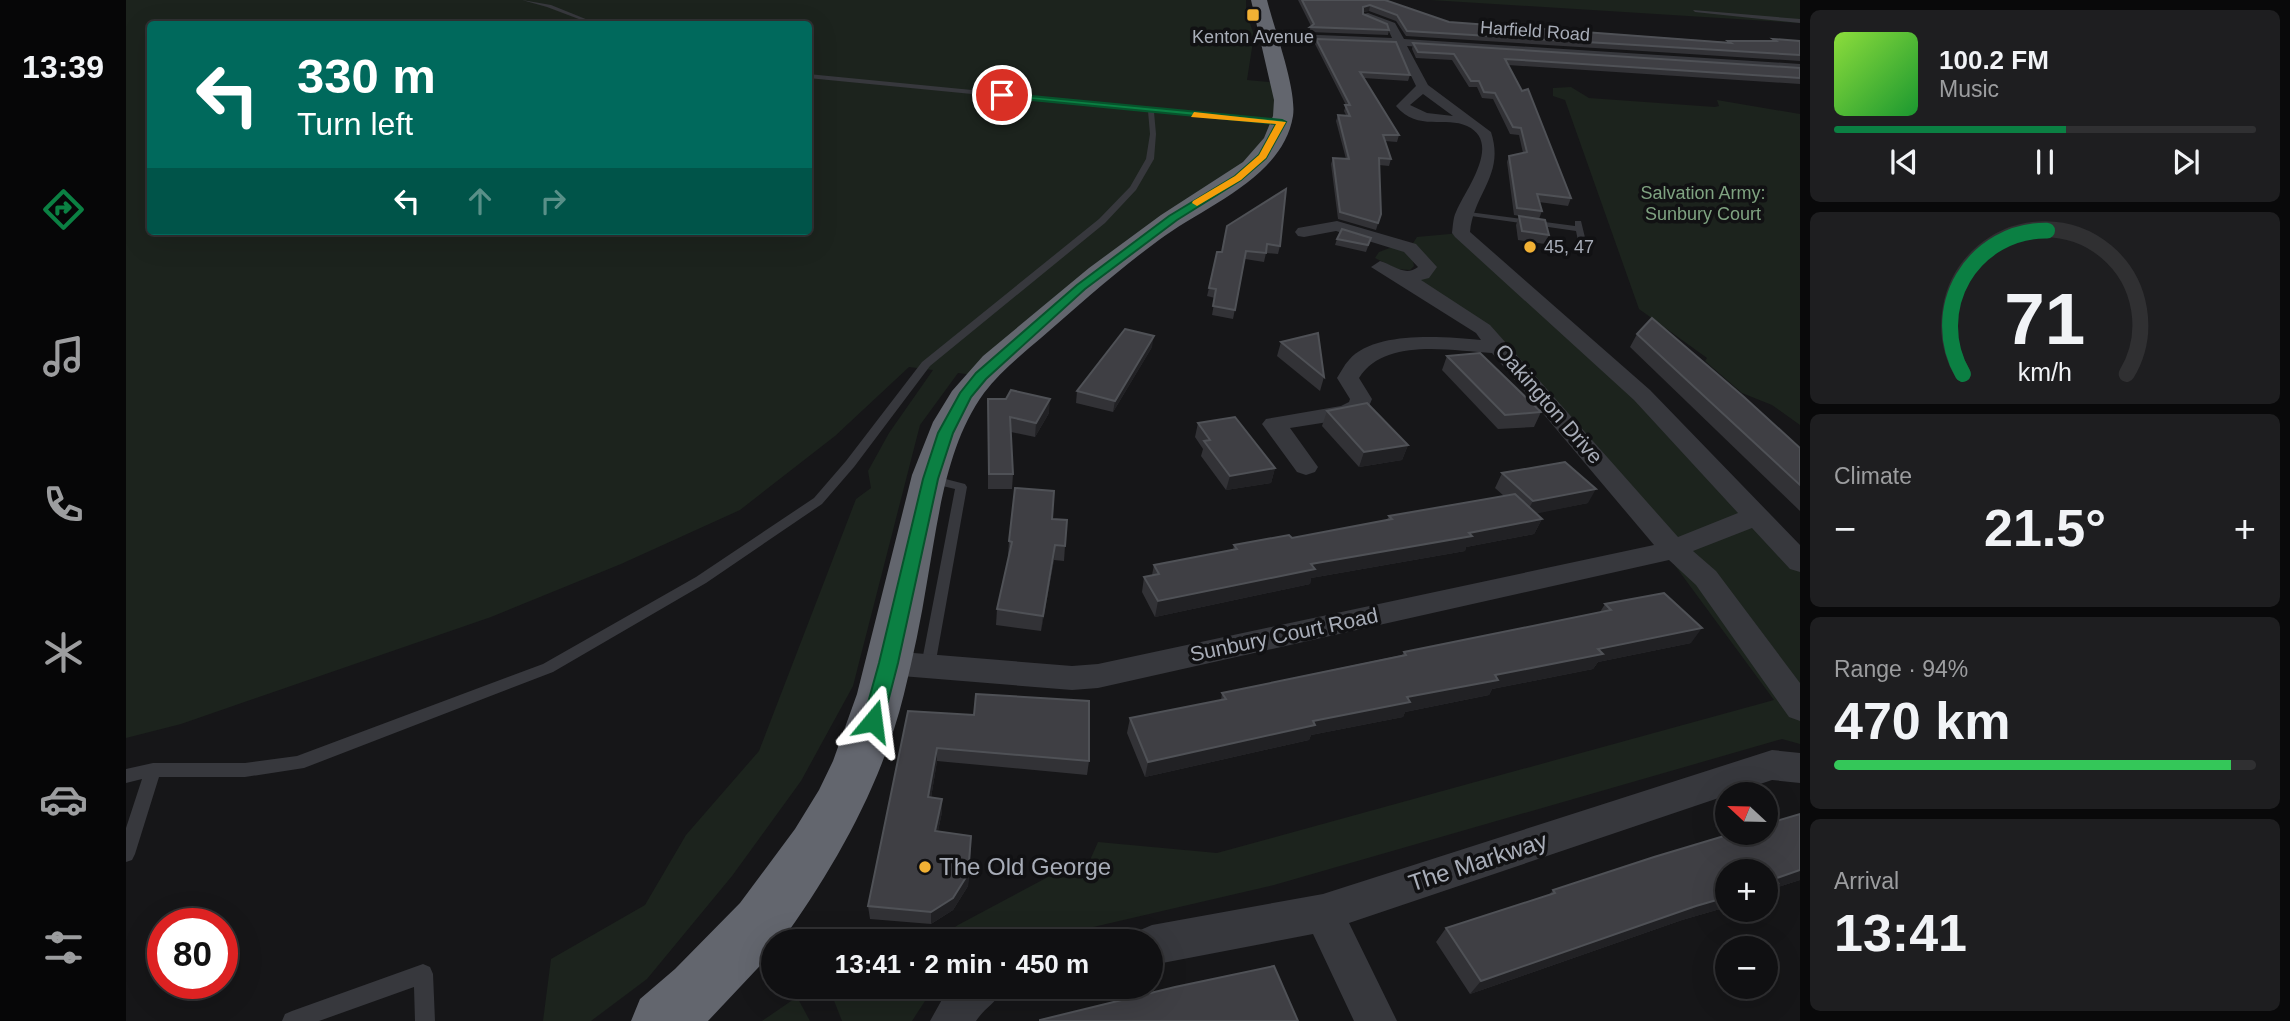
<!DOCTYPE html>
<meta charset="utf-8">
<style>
body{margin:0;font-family:Arial,sans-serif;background:#1e1e20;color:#f1f3f6;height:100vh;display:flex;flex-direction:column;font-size:26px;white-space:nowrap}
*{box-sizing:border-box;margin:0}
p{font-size:23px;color:#9c9d9f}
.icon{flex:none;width:38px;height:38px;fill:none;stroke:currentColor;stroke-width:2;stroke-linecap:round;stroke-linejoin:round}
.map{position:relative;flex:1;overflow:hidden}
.side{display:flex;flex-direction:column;gap:10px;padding:10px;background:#09090a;width:490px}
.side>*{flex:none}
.top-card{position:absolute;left:21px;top:21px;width:665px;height:214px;border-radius:7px;box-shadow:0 7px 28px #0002,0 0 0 2px #303032;background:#00695c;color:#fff;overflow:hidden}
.needle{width:46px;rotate:292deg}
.tools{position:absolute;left:1589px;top:782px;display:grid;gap:14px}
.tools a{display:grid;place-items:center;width:63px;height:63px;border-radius:50%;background:#101012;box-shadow:0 7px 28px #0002,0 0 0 2px #303032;font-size:35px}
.speed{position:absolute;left:21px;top:908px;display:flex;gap:14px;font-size:35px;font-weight:700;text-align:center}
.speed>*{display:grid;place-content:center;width:91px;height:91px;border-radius:50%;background:#101012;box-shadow:0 7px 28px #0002,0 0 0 2px #303032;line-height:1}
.speed .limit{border:10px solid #d22;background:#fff;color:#111}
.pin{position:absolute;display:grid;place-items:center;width:60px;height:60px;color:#fff;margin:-30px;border:4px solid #fff;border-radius:50%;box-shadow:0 2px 7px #0007}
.me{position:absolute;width:77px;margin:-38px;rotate:16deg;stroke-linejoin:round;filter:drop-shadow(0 0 5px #0008)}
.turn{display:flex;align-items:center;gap:24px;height:147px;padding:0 35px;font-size:32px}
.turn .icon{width:91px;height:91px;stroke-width:2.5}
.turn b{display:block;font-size:49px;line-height:60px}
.lanes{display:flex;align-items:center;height:66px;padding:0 35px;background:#0003;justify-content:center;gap:35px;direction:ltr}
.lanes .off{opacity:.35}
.big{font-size:52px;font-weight:800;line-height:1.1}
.side .card{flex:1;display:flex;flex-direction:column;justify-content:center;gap:10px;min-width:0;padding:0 24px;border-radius:10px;background:#1e1e20}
.side .dial{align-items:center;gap:0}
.dial svg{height:182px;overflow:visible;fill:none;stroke:#303032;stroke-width:7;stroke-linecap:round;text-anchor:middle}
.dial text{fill:#f1f3f6;stroke:none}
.song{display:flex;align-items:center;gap:21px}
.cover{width:84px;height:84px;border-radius:10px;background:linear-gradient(135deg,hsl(90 70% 55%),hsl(130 70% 35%))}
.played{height:7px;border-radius:4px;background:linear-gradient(90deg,#0b8043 55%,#303032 55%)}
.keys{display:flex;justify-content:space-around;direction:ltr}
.heat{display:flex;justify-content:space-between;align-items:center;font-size:38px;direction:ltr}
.charge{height:10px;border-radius:5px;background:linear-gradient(90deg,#34c759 94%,#303032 0)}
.trip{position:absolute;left:635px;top:929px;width:402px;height:70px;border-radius:35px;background:#101012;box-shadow:0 7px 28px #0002,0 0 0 2px #303032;font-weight:800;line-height:70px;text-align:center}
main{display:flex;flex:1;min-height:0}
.tabs{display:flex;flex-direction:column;width:126px;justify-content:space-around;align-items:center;background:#060607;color:#9c9d9f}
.tabs .icon{width:49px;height:49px}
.tabs .on{color:#0b8043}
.tabs b{font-size:32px;color:#f1f3f6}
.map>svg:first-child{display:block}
.green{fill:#1c231d;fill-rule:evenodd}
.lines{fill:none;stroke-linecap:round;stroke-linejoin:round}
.lane{fill:#37383d;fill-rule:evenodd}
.street{fill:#37383d;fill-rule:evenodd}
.highway{fill:#63666e;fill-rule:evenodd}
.wall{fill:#323236}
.shaded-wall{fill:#212124}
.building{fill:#3f3f44;stroke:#4f5156;stroke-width:2}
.route{fill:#0b8043;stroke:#07532c;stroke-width:2}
.slow{fill:#f59e0b}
.poi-dot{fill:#f2b134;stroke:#111113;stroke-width:2.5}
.labels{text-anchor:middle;stroke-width:7;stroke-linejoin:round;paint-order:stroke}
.far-street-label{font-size:18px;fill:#a8adb8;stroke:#111113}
.far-poi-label{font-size:18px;fill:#a8adb8;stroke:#111113}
.far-park-label{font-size:18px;fill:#7fa381;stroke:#111113}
.street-label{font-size:21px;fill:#a8adb8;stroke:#111113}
.near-street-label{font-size:24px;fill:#a8adb8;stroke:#111113}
.near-poi-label{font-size:24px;fill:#a8adb8;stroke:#111113;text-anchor:start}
</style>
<main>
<nav class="tabs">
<b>13:39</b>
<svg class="icon on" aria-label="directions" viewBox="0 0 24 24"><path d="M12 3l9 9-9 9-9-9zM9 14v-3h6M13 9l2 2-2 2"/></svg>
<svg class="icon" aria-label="music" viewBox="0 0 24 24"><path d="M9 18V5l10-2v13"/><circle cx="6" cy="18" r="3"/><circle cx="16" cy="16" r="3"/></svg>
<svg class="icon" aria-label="phone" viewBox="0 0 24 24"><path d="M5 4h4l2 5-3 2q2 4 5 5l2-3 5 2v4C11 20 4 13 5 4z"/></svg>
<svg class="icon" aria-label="climate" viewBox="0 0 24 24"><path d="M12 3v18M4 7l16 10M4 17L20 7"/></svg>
<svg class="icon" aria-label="car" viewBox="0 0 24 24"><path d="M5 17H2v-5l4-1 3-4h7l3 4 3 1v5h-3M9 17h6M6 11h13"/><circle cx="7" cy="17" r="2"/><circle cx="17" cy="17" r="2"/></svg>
<svg class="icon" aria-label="filters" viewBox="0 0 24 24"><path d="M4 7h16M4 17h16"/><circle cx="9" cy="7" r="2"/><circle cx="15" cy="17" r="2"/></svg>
</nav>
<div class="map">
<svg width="1674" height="1021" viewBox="0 0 1674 1021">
<rect width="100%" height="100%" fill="#161618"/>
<g class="green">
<path d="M0,0h1120v12l8,23 -7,45 34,3 -6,56 -294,237 -23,-3 -38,52 -67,261 -52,95 -69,95 -85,103 -56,42h-48l8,-62 94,-54 41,-70 73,-84 97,-252 15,-11 -3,-17 21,-38 44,-63 -24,-3 -74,69 -95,74 -119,54 -130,53 -310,107 -55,14zM24,24h658v207h-658z"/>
<polygon points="1304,0 1674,0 1674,23"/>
<polygon points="1445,87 1463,98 1589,107 1593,106 1591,100 1674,114 1674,425 1646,405 1616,393 1579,361 1581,358 1513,309 1439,100 1427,96 1427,88"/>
<polygon points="1335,233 1428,315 1674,562 1674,744 1656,739 1148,885 907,941 808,942 832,925 922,877 956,878 972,842 1091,853 1648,700 1539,552 1374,347 1280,279 1296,274 1284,248 1291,237"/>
<polygon points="1269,246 1286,257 1288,266 1284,270 1271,269 1249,258 1253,252"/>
<polygon points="728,987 808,987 786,1021 716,1021 707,998"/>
<polygon points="671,997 684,1021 636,1021"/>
</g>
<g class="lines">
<g class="lane">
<polygon points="396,0 425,5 472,24 466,24 421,7"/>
<polygon points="1567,10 1674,19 1674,23 1569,12"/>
<polygon points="682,74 1156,120 1159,122 1156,124 1028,112 1030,134 1028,159 1010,190 979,223 804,366 728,467 696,504 580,583 427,672 178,768 119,777 33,777 9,854 6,860 0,862 0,828 16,779 0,783 0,769 27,763 119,763 171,756 417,664 570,577 688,498 720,461 796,362 973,219 1004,187 1020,159 1024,134 1022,111 682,78"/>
<polygon points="1335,211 1449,226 1449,221 1455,221 1462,250 1458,253 1454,250 1450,231 1338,215 1334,213"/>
<polygon points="804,475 839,484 841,487 809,666 807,670 802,672 797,670 795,666 829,489 800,482 798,479"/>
<polygon points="297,964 304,967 307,974 309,1021 289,1021 288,987 193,1021 156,1021 159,1014 166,1011"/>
</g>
<g class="street">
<path d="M1242,13l27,10 9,16 396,25v8l-393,-26 21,39 63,47c14,43 -17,60 -21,100l180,158 150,155v27l-10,-3 -38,-41 -59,23 23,20 84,112v38l-11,-4 -93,-132 -27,-25 -571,128 -26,2 -183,-15 -11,-3 -5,-9 5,-9 11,-3 183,15 26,-2 556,-119 -162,-192c-41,-2 -107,-16 -133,25l13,21 -5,12 -20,8 -57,9 28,39 -3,5 -9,3 -9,-3 -35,-48 4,-5 75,-13 8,-4 1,-3 -13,-21c4,-6 7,-13 12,-18 26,-30 96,-23 132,-20l-5,-7 -105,-66 9,-6c14,4 25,16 38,6l-14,-15 -68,-21 -32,6 -6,-1 -3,-4 3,-4 39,-7 79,23 21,23 -8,11 -8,2 69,45 188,212 60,-24 -104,-113 -179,-163 -3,-4c1,-7 1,-15 4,-21 9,-22 47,-69 11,-86 -21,-10 -49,6 -71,-20l20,-20 -20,-41 -129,-6 -6,-3 6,-3 125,5 -5,-11 -23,-9v-4zM1297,94l30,22 -26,-3 -17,-8z"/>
<polygon points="1646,750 1674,753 1674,783 1646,780 1223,923 1271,1021 1228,1021 1187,934 1026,965 1026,942 1008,942 1012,931 1026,925 1197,894"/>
<path d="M823,987h55c-7,16 -19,20 -28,34h-46z"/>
</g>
<path class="highway" d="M1125,0h16c7,28 30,89 26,116 -10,62 -89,90 -134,124 -41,30 -79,64 -118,98 -20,17 -41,34 -57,55 -38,52 -46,127 -57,189 -6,38 -14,75 -23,112 -22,90 -69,173 -123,248h-7v9l-66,70h-77l9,-22 35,-30 65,-66 55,-74 24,-39 14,-29 24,-67 55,-219 21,-53 19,-31 31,-35 106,-88 72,-53 82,-53 21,-24 9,-22 1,-16z"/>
</g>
<g class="wall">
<polygon points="1172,0 1259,0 1323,22 1601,42 1602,41 1645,41 1647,39 1674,41 1674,61 1280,36 1270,21 1243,11 1237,12 1237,14 1263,30 1262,35 1183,32 1185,26"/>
<polygon points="1190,39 1284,75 1282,81 1238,78 1273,135 1271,142 1259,141 1265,159 1263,166 1253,165 1255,214 1250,230 1212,219 1205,164 1207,158 1220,159 1210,121 1212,115 1220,115 1218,111 1220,105 1189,44"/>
<polygon points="1287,43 1674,68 1674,84 1382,65 1445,198 1442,206 1413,202 1416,211 1413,219 1388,215 1381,162 1383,156 1397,153 1393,135 1384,134 1367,99 1356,98 1351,87 1343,87 1326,60 1290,58 1286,49"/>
<polygon points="1393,216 1423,235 1419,244 1392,240 1390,225"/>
<polygon points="1101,226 1154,246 1152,254 1140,253 1138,262 1119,259 1107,319 1086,315 1089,298 1081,296 1083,288 1096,252"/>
<polygon points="1245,238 1240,252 1209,245 1211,239"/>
<polygon points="1511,334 1674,448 1674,511 1504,347"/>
<polygon points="1155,342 1198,377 1194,391 1151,356"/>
<polygon points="1026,347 987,412 950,403 951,391"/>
<polygon points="1321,356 1415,412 1408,427 1372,429 1316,370"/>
<polygon points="862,399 923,413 909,437 885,432 887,474 886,489 862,489"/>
<polygon points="1201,411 1282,445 1276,460 1233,467 1196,426"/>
<polygon points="1072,423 1149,468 1145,483 1100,490 1075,456 1077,449 1069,437"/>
<polygon points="1376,473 1462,503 1410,513 1416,519 1408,534 1340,547 1339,551 1185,578 1184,584 1029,617 1016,592 1018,577 1026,575 1028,565 1107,550 1108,545 1166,538 1261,520 1263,516 1378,496 1369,488"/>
<polygon points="926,519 939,546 938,561 928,560 915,631 870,625 871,609 883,557 882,557 883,541"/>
<polygon points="1479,604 1565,643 1472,662 1467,669 1366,689 1363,695 1279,712 1277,717 1185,735 1183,740 1019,777 1001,733 1004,718 1095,700 1096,693 1276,655 1278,652 1474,612"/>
<polygon points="782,711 848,715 963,761 961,775 811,761 805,798 816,812 812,831 845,848 842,886 827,910 805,924 744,919 742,906"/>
<polygon points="1674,814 1674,880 1646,889 1640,894 1640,872 1601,872 1601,907 1556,920 1344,994 1310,942 1320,928 1422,896 1427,890 1528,857 1608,833 1640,833 1640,824"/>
</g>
<g class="shaded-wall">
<polygon points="1244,5 1243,11 1236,12 1237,7"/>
<polygon points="1028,336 1026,347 987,412 989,401"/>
<polygon points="924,399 923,413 909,437 910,423"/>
<polygon points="1282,445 1276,460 1233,467 1238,452"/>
<polygon points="1149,468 1145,483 1100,490 1104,476"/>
<polygon points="1470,489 1462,503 1399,516 1407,501"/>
<polygon points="1416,519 1408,534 1340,547 1339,551 1185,578 1184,584 1029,617 1032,601 1185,564"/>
<polygon points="929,545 928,560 915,631 917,616"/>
<polygon points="1576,628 1565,643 1472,662 1467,669 1366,689 1363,695 1279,712 1277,717 1185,735 1183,740 1019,777 1022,762 1472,649"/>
<polygon points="811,748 811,761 803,810 802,797"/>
<polygon points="816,799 816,812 809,844 809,831"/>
<polygon points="845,836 842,886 827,910 805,924 805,912"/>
<polygon points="1674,870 1674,880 1646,889 1640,894 1640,886 1648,879"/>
<polygon points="1601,897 1601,907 1556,920 1344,994 1355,981 1570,906"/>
</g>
<g class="building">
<polygon points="1176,0 1259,0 1323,22 1605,43 1602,41 1650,41 1647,39 1674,41 1674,55 1281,31 1271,15 1244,5 1237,7 1237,14 1261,24 1263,30 1184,27 1188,24"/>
<polygon points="1190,39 1270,42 1284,75 1234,72 1273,135 1257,135 1265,159 1253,158 1255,214 1252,223 1214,212 1207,158 1223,159 1212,115 1224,116 1219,105 1224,105"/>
<polygon points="1287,43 1674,68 1674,78 1379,59 1396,91 1402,89 1445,198 1411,194 1416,211 1391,208 1383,156 1401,152 1395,128 1387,127 1369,93 1358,92 1353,81 1345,81 1328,54 1292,52"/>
<polygon points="1160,189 1154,246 1141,244 1140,253 1120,251 1109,310 1087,306 1090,289 1083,288 1091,252 1096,252 1101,226"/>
<polygon points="1393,216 1419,220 1423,235 1396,231"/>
<polygon points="1216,229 1245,238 1242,245 1211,239"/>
<polygon points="1526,318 1618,397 1674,448 1674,485 1511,334"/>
<polygon points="999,329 1028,336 989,401 951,391"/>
<polygon points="1192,333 1198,377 1155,342"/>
<polygon points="1354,353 1415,412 1379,415 1321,356"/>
<polygon points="885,390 924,399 910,423 884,417 887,474 863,474 862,399 880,399"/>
<polygon points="1241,403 1282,445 1238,452 1201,411"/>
<polygon points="1109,417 1149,468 1104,476 1078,441 1084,440 1072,423"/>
<polygon points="1439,462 1470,489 1407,501 1376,473"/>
<polygon points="889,488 928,491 926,519 941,520 939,546 929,545 917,616 871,609 886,542 883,541"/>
<polygon points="1389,494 1416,519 1343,533 1346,536 1185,564 1189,569 1032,601 1018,577 1033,574 1028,565 1111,549 1108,545 1163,535 1166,538 1266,519 1263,516"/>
<polygon points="1538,593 1576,628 1472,649 1477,654 1369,675 1372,680 1281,697 1284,702 1187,721 1189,725 1022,762 1004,718 1100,699 1096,693 1280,655 1278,652 1485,610 1479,604"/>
<polygon points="850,694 963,701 963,761 811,748 802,797 816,799 809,831 845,836 842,874 827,898 805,912 742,906 782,711 848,715"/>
<polygon points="1674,814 1674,870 1648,879 1652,883 1640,887 1640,872 1601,872 1601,897 1570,906 1355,981 1320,928 1429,893 1427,890 1528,857 1608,833 1640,833 1640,824"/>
<polygon points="1148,966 1172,1021 914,1021 914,1020 1049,987"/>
</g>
<polygon class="route" points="873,93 1156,120 1160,122 1140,158 1115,180 1051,220 959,289 860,379 845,397 827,433 812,479 772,663 757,721 754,727 747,729 740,727 737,721 753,663 797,479 812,433 834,393 850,373 951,285 1043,216 1109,176 1133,155 1150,124 876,97"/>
<polygon class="slow" points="1068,112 1160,122 1140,158 1115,180 1071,206 1066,203 1067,201 1109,176 1133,155 1150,124 1065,117"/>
<g class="poi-dot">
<rect x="1120" y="8" width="14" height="14" rx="3.5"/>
<circle cx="1404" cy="247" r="7"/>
<circle cx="799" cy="867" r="7"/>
</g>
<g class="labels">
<g class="far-street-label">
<text transform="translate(1409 31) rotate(4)" y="6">Harfield Road</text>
</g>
<g class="far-poi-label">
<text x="1127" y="43">Kenton Avenue</text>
<text x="1418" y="253" text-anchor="start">45, 47</text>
</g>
<g class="far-park-label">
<text x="1577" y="199">Salvation Army:<tspan x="1577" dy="21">Sunbury Court</tspan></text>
</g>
<g class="street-label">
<text transform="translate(1423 404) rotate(49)" y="7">Oakington Drive</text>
<text transform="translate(1158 635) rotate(-12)" y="7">Sunbury Court Road</text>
</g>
<g class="near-street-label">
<text transform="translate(1352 862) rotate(-18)" y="8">The Markway</text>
</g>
<g class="near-poi-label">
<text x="813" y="875">The Old George</text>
</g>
</g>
</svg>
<div class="tools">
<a><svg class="needle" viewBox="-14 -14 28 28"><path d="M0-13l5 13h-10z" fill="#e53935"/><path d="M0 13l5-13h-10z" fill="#9c9d9f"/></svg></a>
<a>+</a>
<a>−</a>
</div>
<div class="speed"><div class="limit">80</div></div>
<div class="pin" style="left:876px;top:95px;background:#d93025"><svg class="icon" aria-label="arrive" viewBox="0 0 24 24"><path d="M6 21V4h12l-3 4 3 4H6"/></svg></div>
<svg class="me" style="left:747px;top:721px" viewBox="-20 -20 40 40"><path d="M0-17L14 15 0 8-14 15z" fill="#0b8043" stroke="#fff" stroke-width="4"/></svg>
<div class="trip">13:41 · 2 min · 450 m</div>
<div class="top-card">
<div class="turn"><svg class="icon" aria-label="left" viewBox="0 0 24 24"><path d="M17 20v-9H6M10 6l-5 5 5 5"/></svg><div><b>330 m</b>Turn left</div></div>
<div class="lanes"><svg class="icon" aria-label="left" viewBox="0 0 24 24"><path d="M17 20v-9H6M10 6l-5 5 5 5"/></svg><svg class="icon off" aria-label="ahead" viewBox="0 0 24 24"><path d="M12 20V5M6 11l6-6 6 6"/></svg><svg class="icon off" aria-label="right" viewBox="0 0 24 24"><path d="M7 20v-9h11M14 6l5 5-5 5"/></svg></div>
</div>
</div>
<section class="side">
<div class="card">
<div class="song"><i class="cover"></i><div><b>100.2 FM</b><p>Music</p></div></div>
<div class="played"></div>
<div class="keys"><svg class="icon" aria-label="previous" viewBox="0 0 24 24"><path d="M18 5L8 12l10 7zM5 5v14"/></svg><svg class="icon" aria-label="pause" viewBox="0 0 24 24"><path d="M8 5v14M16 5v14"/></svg><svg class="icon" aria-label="next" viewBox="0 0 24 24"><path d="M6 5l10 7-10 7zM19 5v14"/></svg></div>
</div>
<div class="card dial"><svg viewBox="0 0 100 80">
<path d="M14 69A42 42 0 1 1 86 69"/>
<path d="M14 69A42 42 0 0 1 51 6" stroke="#0b8043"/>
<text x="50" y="56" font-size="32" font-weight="700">71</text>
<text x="50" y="72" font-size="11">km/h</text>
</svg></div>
<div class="card"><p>Climate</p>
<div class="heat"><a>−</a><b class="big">21.5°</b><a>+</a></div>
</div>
<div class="card"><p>Range · 94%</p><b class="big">470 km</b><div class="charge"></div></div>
<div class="card"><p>Arrival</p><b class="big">13:41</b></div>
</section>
</main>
